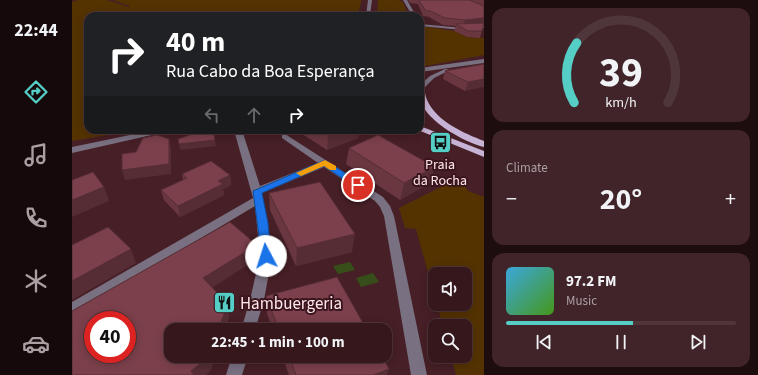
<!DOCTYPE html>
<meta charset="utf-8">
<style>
body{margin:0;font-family:"Source Sans 3",sans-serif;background:#402429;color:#f1f3f6;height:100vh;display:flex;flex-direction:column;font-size:15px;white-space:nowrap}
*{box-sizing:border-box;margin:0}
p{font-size:13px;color:#aa9fa3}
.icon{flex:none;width:22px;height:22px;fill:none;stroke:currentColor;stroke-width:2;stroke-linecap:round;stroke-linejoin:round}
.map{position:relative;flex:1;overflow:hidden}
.details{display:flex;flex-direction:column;gap:8px;padding:8px;background:#1d0d0f;width:274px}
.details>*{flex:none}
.guide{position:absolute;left:12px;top:12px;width:340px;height:122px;border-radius:12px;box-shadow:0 2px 10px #0003,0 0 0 1px #4f363b;background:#202124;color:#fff;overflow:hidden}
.buttons{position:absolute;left:356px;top:267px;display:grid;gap:8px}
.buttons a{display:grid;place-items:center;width:44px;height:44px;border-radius:8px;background:#35171c;box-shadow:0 2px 10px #0003,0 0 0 1px #4f363b;font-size:20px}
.speed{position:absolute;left:12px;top:311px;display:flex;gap:8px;font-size:20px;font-weight:700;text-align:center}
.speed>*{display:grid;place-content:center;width:52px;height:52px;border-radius:50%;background:#35171c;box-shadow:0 2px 10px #0003,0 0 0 1px #4f363b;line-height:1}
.speed .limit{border:6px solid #d22;background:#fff;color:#111}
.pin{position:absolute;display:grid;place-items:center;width:34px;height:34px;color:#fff;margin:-17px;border:2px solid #fff;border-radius:50%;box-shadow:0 1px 4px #0007}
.me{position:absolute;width:44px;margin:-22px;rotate:355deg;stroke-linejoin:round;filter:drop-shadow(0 0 3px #0008)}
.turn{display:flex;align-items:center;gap:14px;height:84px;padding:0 16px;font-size:18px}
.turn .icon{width:52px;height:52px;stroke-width:2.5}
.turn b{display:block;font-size:28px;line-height:34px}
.lanes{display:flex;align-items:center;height:38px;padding:0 16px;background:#0003;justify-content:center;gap:20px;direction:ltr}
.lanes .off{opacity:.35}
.big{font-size:30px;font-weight:700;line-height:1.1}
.details .card{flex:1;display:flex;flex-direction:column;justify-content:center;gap:6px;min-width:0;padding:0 14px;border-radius:12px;background:#402429}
.details .dial{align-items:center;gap:0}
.dial svg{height:104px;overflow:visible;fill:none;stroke:#4f363b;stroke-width:7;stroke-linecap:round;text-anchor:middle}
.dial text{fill:#f1f3f6;stroke:none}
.song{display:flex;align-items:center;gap:12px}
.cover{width:48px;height:48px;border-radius:6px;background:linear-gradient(135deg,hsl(200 70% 55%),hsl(100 70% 35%))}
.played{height:4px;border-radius:2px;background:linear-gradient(90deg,#55cec6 55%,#4f363b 55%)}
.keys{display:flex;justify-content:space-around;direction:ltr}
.heat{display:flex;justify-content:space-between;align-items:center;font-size:22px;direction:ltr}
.trip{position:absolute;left:92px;top:323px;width:228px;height:40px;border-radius:12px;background:#35171c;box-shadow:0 2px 10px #0003,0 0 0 1px #4f363b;font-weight:700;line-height:40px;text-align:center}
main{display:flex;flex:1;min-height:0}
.tab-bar{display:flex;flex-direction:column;width:72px;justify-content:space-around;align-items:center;background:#15090b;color:#aa9fa3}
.tab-bar .icon{width:28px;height:28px}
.tab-bar .active{color:#55cec6}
.tab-bar b{font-size:18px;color:#f1f3f6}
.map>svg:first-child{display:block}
.green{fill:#543301}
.water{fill:#374e1a}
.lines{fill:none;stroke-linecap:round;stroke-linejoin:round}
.minor{fill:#797081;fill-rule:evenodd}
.major{fill:#c6b3d6;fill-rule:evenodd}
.wall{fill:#6a3740}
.shaded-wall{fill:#562d34}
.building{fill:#7b404b;stroke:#562d34;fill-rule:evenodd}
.route{fill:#1a73e8;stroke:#114b97}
.slow{fill:#f59e0b}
.labels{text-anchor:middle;stroke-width:4;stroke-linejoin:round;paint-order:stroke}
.poi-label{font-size:14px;fill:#ffe8eb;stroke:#3b151d}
.near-poi-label{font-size:17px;fill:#ffe8eb;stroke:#3b151d;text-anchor:start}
</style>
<main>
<nav class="tab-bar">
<b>22:44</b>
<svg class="icon active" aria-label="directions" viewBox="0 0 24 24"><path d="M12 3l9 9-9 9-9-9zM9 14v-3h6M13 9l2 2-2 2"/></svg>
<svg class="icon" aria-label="music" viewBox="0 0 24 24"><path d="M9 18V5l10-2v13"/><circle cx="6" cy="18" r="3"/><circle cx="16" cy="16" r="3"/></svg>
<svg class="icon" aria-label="phone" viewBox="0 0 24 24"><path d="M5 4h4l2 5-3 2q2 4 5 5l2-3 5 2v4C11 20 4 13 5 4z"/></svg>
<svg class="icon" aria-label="climate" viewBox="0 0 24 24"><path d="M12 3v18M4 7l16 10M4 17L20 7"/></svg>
<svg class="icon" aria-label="car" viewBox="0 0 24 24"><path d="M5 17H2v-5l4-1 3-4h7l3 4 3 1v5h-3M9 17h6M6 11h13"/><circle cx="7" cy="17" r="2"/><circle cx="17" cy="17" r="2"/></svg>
</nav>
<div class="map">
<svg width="412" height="375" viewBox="0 0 412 375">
<rect width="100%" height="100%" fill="#471f26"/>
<g class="green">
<polygon points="5,0 35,0 57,7 58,6 41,0 289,0 289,3 285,16 16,16 16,130 66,130 0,141 0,2"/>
<polygon points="306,0 327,0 331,2 335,12 333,16 305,16"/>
<polygon points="348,26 382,31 395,37 412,38 412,55 348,67"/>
<polygon points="387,178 396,191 412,197 412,375 384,375 379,356 393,356 393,326 371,326 365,304 393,304 393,274 363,274 363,298 344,229 333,228 327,208"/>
</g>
<g class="water">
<polygon points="278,262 283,270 266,274 261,266"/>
<polygon points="301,273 307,282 289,287 284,278"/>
</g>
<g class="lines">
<g class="minor">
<polygon points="296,0 300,0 298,16 294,16"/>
<polygon points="331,0 335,0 342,12 339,16 335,16 338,12"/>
<polygon points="348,24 391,28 412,26 412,28 391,30 348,26"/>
<polygon points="412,59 412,63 348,72 348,68"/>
<polygon points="373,69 378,70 362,78 351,89 348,90 348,85 358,76"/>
<polygon points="82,130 97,130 93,132 0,153 0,147"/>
<polygon points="162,130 170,130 188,186 246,163 210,138 210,134 213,134 311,197 318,206 322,216 355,375 339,375 312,216 308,207 303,201 252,167 190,193 200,256 192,300 183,330 169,330 178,300 188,256 183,206 0,315 0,302 181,198"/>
<polygon points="160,356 176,356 170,375 154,375"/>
</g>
<g class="major">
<path d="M348,83l3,2c2,5 2,11 4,15 10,22 37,33 57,41v6c-20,-5 -56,-25 -63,-45 -2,-5 -1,-13 -1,-19z"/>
<polygon points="348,126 412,151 412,157 346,130 348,130"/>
</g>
</g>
<g class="wall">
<polygon points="336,0 412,0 412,24 408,38 395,37 382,31 384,26 371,25 357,17 351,16 346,4 338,3"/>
<polygon points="412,64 393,91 371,79 373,71"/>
<polygon points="224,130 287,130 286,138 255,150"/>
<polygon points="277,148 358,183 328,200 274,164"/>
<polygon points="110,174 158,175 159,185 151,189 152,195 108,217 92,200 89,190 111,180"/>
<polygon points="197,193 280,252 224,266 198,210"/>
<polygon points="194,296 295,330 201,330 195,314"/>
<polygon points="210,356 310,356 315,375 217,375"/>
</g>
<g class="shaded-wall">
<polygon points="412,18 412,25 391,26 393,20"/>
<polygon points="412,79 412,87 393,91 396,82"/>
<polygon points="268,130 287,130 286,138 255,150 256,134"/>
<polygon points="97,139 99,149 99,174 53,180 50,170"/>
<polygon points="143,140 144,146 108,150 107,144"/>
<polygon points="363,167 358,183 328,200 332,183"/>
<polygon points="158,175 159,185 151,189 152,195 108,217 106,206 146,181"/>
<polygon points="32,187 37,201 0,217 0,200"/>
<polygon points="283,234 280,252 224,266 225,248"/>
<polygon points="185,245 186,258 134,292 131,278"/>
<polygon points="59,249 64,263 0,300 0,281"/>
<polygon points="156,304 157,318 153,330 146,330"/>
<polygon points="137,356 144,356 139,370 134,375 120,375 119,371"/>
<polygon points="317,369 315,375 301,375"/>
</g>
<g class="building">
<polygon points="347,0 397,0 412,6 412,18 393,20 373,18 358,11 353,10"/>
<polygon points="412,23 410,31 396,31 384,24"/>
<polygon points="412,64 412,79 396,82 373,71"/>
<polygon points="126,130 141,130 143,140 107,144 106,139 127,132"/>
<polygon points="249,130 268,130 256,134"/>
<polygon points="85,135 97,139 97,164 50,170 50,154 64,152 71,138"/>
<polygon points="306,135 363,167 332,183 277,148"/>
<polygon points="139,161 158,175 146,181 151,184 106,206 89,190 115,178 110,174"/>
<polygon points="21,172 32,187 0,200 0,180"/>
<polygon points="248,182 283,234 225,248 197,193"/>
<path d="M158,222l27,23 -54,33 25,26 -10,26h-47v26h38v1l-18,14 3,4h-122v-64zM21,320h34v34h-34z"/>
<polygon points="36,227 59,249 0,281 0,245"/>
<polygon points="265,277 295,330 207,330 194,296"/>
<polygon points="217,356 310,356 317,369 301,375 224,375"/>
</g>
<polygon class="route" points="253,160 291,185 286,188 283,187 252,166 190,193 196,223 199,256 198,259 190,259 181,191"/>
<polygon class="slow" points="253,160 264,166 264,170 258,170 252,166 229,176 224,173"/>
<defs>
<symbol id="bus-square" viewBox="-11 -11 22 22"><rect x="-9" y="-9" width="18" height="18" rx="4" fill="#55cec6" stroke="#3b151d"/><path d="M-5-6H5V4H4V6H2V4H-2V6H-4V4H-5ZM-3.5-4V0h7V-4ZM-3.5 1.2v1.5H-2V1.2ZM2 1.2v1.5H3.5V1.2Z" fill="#111"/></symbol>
<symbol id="restaurant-square" viewBox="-11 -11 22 22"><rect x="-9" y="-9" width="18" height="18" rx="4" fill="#55cec6" stroke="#3b151d"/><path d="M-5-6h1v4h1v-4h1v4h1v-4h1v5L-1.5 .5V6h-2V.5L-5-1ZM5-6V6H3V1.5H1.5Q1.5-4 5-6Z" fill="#111"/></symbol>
</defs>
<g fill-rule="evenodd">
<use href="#bus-square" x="356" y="130" width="25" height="25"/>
<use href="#restaurant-square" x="140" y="290" width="25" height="25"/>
</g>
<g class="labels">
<g class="poi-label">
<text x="368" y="169">Praia<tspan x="368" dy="16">da Rocha</tspan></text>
</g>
<g class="near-poi-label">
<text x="168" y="309">Hambuergeria</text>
</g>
</g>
</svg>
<div class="buttons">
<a><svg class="icon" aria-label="sound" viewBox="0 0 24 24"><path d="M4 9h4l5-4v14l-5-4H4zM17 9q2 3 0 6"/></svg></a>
<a><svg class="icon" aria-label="search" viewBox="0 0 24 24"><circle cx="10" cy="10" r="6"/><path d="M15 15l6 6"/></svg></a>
</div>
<div class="speed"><div class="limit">40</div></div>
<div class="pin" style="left:286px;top:185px;background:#d93025"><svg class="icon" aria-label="arrive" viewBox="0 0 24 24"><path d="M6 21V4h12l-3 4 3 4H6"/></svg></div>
<svg class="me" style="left:194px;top:256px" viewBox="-20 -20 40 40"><circle r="19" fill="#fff"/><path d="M0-13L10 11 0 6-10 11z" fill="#1a73e8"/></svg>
<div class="trip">22:45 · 1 min · 100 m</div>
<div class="guide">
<div class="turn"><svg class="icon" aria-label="right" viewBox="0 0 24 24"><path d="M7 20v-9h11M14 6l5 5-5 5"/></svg><div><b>40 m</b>Rua Cabo da Boa Esperança</div></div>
<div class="lanes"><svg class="icon off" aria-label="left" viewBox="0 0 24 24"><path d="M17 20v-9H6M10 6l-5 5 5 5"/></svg><svg class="icon off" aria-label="ahead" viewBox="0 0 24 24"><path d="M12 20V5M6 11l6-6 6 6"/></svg><svg class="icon" aria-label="right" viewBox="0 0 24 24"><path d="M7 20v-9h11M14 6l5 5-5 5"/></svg></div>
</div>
</div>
<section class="details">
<div class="card dial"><svg viewBox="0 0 100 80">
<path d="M14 69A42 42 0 1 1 86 69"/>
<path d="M14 69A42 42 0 0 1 16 23" stroke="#55cec6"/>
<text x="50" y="56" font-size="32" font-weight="700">39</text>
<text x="50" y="72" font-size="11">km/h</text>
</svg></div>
<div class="card"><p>Climate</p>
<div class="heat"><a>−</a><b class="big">20°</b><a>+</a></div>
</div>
<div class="card">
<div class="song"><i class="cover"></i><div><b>97.2 FM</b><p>Music</p></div></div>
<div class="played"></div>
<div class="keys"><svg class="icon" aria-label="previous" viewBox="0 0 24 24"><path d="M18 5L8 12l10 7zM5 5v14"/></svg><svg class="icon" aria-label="pause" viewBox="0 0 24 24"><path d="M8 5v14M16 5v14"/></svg><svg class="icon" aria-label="next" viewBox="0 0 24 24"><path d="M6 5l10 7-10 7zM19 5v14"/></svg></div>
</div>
</section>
</main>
